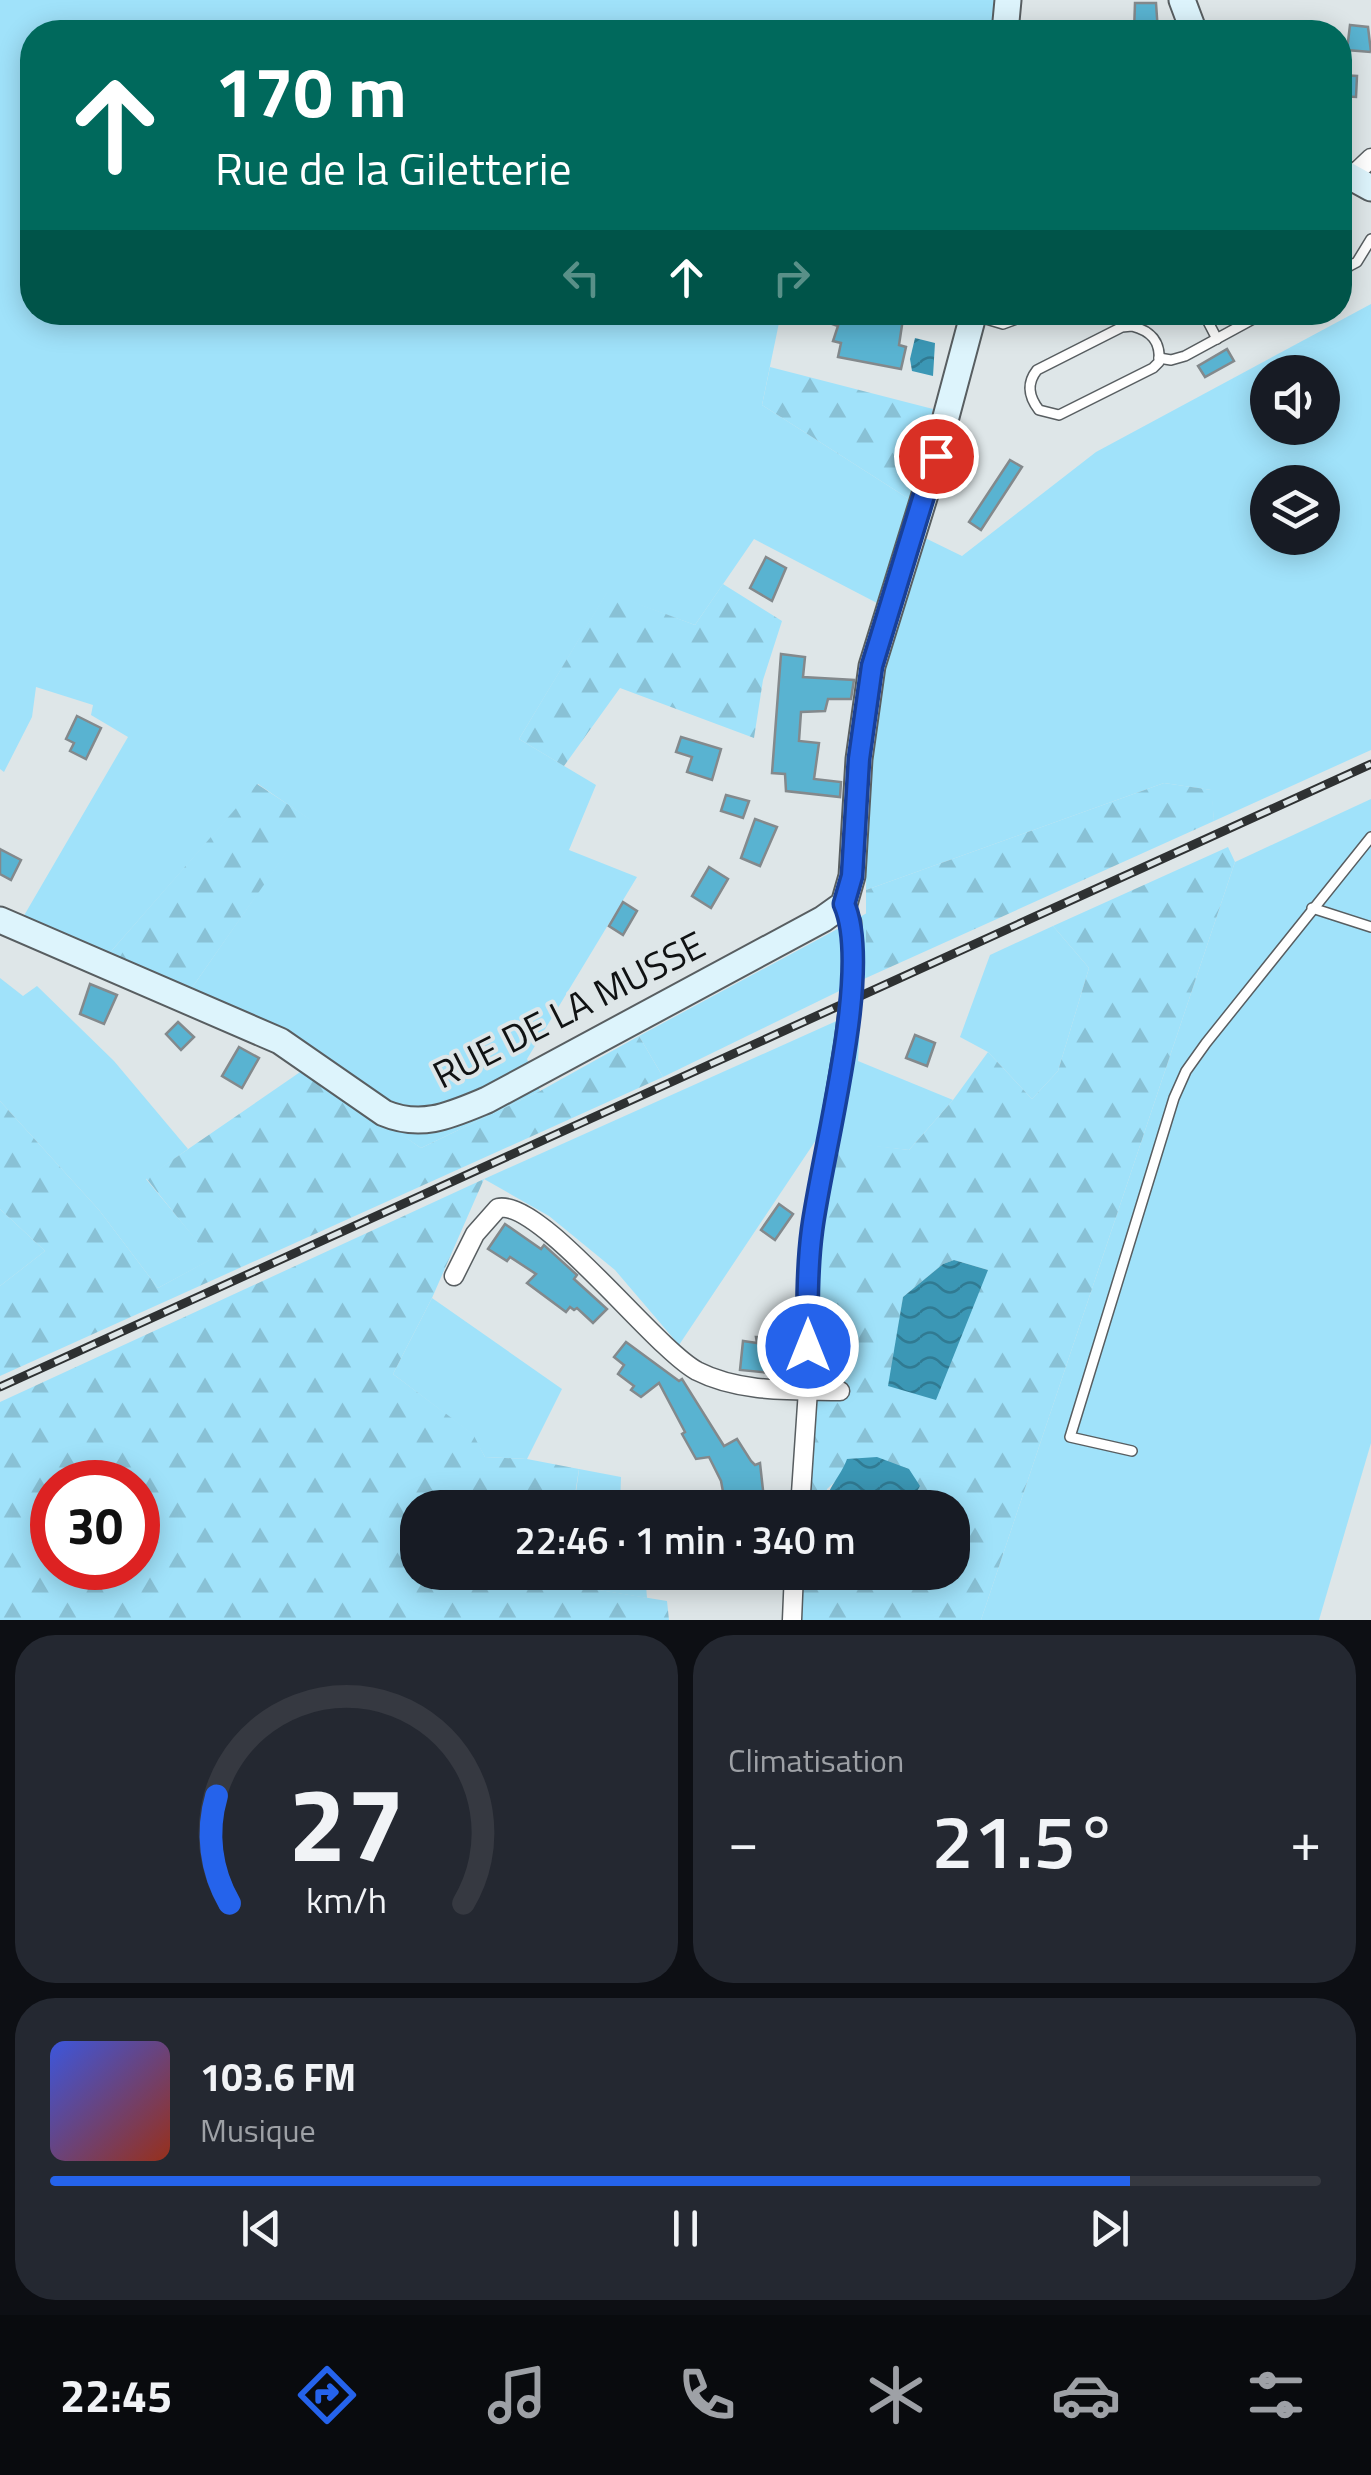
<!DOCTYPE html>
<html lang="fr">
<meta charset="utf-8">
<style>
body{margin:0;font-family:"Titillium Web",sans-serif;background:#242831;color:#f1f3f6;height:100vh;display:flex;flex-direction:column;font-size:38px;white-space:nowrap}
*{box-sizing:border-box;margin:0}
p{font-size:32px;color:#9ea1a6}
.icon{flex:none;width:55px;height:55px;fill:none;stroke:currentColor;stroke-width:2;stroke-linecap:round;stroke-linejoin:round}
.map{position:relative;height:1620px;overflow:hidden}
.drawer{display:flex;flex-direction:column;gap:15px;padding:15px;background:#0d0f14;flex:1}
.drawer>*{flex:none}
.guide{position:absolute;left:20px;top:20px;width:1332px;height:305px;border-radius:40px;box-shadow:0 5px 25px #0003;background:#00695c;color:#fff;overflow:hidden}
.controls{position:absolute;left:1250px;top:355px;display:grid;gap:20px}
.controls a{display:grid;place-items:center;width:90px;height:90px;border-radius:50%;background:#171b24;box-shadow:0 5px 25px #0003;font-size:50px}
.speed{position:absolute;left:30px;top:1460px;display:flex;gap:20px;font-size:50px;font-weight:700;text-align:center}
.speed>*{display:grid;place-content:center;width:130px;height:130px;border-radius:50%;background:#171b24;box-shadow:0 5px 25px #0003;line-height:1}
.speed .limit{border:15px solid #d22;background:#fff;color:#111}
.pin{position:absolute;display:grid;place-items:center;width:85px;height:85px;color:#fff;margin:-42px;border:5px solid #fff;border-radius:50%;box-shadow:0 2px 10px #0007}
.me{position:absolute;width:110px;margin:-55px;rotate:0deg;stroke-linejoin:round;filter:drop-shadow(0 0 8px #0008)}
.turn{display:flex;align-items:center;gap:35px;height:210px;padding:0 30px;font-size:45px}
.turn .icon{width:130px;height:130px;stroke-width:2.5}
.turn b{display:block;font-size:70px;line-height:85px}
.lanes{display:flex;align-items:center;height:95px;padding:0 30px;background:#0003;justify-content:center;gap:50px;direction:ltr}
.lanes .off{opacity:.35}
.big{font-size:75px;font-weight:600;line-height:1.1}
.drawer .widget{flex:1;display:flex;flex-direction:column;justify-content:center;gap:15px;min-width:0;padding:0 35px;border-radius:40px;background:#242831}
.drawer .dial{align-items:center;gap:0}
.dial svg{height:260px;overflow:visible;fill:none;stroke:#363941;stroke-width:7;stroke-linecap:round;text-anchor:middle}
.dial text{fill:#f1f3f6;stroke:none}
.song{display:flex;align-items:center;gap:30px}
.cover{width:120px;height:120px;border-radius:15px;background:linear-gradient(135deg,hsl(230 70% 55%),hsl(10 70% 35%))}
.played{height:10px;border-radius:5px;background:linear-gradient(90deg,#2563eb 85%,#363941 85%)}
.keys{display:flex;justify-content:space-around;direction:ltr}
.heat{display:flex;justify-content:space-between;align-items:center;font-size:55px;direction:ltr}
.drawer .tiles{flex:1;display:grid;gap:15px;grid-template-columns:1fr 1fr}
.widget:last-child{grid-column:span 2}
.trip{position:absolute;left:400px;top:1490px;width:570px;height:100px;border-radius:40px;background:#171b24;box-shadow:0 5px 25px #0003;font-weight:600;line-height:100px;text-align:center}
.dock{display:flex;height:160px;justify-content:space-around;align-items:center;background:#090b0e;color:#9ea1a6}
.dock .icon{width:70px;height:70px}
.dock .active{color:#2563eb}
.dock b{font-size:45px;color:#f1f3f6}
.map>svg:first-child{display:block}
.grass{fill:#a0e2fa;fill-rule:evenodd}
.forest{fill:url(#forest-firs);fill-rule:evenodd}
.water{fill:url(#water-waves)}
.building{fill:#59b3d1;stroke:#83898c;stroke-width:2.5}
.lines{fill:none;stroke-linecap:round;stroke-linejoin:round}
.lane-casing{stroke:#585e61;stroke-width:12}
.street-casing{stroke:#585e61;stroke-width:21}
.secondary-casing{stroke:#585e61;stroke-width:29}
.lane{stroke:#fff;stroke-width:9}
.street{stroke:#fff;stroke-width:18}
.secondary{stroke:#ddf4fc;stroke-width:25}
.rail-casing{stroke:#2e3132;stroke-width:9}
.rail{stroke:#dee6e8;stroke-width:5;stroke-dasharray:15;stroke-linecap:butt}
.street-bridge-casing{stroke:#585e61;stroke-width:21;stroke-linecap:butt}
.street-bridge{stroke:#fff;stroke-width:18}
.route-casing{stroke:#184099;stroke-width:25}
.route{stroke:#2563eb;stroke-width:18}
.labels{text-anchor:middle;stroke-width:8;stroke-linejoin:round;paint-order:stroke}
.street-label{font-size:38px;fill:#101213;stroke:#dee6e8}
</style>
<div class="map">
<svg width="1371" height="1620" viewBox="0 0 1371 1620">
<defs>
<pattern id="forest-firs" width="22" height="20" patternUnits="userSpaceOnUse" patternTransform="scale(2.5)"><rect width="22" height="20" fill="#a0e2fa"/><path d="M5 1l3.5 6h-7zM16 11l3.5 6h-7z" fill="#89c1d5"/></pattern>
<pattern id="water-waves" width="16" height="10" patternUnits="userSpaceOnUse" patternTransform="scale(2.5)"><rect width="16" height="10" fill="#3b97b5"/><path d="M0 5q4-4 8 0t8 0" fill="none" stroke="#307a92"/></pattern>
</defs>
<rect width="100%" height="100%" fill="#dee6e8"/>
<g class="grass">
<polygon points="0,0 1000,0 997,32 32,32 32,312 781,313 762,405 909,499 877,603 754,539 695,625 607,593 519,739 596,785 569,850 637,877 527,1059 540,1091 421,1148 189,992 309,819 258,784 107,956 22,919 128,737 91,715 93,705 36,687 32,717 4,772 0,769"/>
<path d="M1371,304v446l-157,71 -3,-31 -47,-7 -298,107 2,-132 19,-110 32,-113 43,21 134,-104zM1268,372h54v56h-54zM1268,482h54v56h-54z"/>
<polygon points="1371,799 1371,1443 1319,1620 981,1620 1235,862"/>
<polygon points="867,913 866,978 663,1077 639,1036"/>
<polygon points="1053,926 1089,968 1058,1071 1032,1099 988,1052 960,1037 990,955"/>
<polygon points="0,978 23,996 37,986 114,1061 188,1149 146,1179 212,1259 158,1288 99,1210 0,1101"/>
<polygon points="861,1010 858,1061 953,1100 909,1150 816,1140 679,1345 615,1270 549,1216 484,1179"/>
<polygon points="0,1209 45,1251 0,1286"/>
<polygon points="432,1298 562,1389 527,1459 485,1457 472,1434 393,1374"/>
<polygon points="579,1469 621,1477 620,1507 574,1508"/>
<polygon points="564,1573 645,1573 647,1598 562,1584"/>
</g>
<g class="forest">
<polygon points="770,367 933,409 909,499 762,405"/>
<polygon points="723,584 782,621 763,680 754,738 620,688 564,766 519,739 607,592 695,625"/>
<polygon points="1164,783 1212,790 1214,821 866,978 866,890"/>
<polygon points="257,784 310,819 189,992 107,956"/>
<path d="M1228,847l7,15 -254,758h-180l3,-47 148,-1v-64l-44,-1 11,-21 -78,-10 -14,13 -2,18h-16l8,-112 -1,-81 7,-87 14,-86 72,9 44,-50 35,-48 44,47 26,-28 31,-103 -36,-42zM954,1260l34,10 -99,116 14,-89 40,-33z"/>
<polygon points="639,1036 663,1077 0,1376 0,1286 45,1251 0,1209 0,1101 99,1210 158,1288 211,1259 146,1178 306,1068 421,1148 540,1091"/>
<path d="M484,1179l-52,119 -39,76 80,60 12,23 42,2 52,10 -6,38 -155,1v64l146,1 -1,11 104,17 2,19h-669v-218zM138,1482v86h-86v-86z"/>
</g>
<g class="water">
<polygon points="915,338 935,343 933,376 912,371 910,359"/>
<polygon points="954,1260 988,1270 936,1400 888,1386 903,1297 943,1264"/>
<path d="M877,1457l32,12 11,17 -12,21h-83c2,-20 15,-29 22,-48z"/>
</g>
<g class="building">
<polygon points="1135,3 1156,3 1158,32 1134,32"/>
<polygon points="1350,25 1368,27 1371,52 1347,50"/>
<polygon points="1340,75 1357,76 1356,97 1340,96"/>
<polygon points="836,312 904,312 899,345 906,347 901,369 838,357 841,343 833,341 838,326 832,324"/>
<polygon points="1227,349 1234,361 1205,377 1198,366"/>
<polygon points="1010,460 1022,467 981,530 969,522"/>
<polygon points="766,557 786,568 772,601 750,588"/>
<polygon points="781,654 805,657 803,677 854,680 851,699 828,699 825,711 801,712 799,741 819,743 814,779 841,782 840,797 786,791 785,774 772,773"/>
<polygon points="77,716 101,728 86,759 70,751 74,743 66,739"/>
<polygon points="681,737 721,749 712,780 687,772 692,757 676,752"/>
<polygon points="726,795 749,801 743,818 721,811"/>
<polygon points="755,819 777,827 760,866 741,858"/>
<polygon points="0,849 21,860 11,880 0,874"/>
<polygon points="709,867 728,879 711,908 692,896"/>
<polygon points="623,902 637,911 623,935 609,926"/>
<polygon points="90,984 117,995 104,1024 80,1014"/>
<polygon points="178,1022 194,1037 181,1050 166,1034"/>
<polygon points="915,1035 935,1043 927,1066 906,1058"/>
<polygon points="239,1047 259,1058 242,1088 222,1076"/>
<polygon points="779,1204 793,1214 775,1240 761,1230"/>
<polygon points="505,1224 541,1249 544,1245 577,1275 574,1279 607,1309 593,1323 577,1308 574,1310 570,1307 566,1312 527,1283 536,1274 510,1257 507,1261 488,1249"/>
<polygon points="756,1337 781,1338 780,1349 793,1350 791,1375 740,1370 743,1341 757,1343"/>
<polygon points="626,1342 679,1381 682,1379 724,1446 737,1439 751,1461 755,1465 760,1463 765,1508 726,1508 721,1481 709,1457 696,1459 682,1434 685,1432 659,1383 641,1397 631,1390 634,1386 618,1374 624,1365 614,1357"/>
</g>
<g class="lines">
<defs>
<g id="lane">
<polyline points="1340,253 1348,267"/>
<polyline points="1340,271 1357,262 1371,239"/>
<polyline points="1203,312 1217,339"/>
<polyline points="976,316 1003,324 1035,312"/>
<path d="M1132,326c19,5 29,15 27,36l-6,6 -94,47 -20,-5c-10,-13 -13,-26 -2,-40l85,-43z"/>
<polyline points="1159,358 1171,360 1185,356 1266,312"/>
<polyline points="1312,908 1371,927"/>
<polyline points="1132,1451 1070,1437 1174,1098 1186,1071 1206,1043 1371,837"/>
</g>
<g id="street">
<polyline points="1351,177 1371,158"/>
<polyline points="844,904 852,922 853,969"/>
<path d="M454,1276l21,-42 23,-26c43,-9 155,139 199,163 43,22 96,19 143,20"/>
<polyline points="800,1508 808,1390 807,1315 812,1233 844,1042"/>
<polyline points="792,1620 794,1572"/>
</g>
<g id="secondary">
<polyline points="1182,0 1194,32"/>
<polyline points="1005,32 1008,0"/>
<polyline points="1340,171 1371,188"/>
<path d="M0,920l280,121 104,72c38,16 67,2 103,-13l336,-181 21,-15 8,-28 7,-117 13,-93 55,-178 47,-176"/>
</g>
</defs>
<use href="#lane" class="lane-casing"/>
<use href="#street" class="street-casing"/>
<use href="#secondary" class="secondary-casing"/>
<use href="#lane" class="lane"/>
<use href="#street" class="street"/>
<use href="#secondary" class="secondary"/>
<defs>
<polyline id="rail" points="0,1387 1371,764"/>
</defs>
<use href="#rail" class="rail-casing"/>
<use href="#rail" class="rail"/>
<defs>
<polyline id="street-bridge" points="844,1042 853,969"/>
</defs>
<use href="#street-bridge" class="street-bridge-casing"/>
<use href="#street-bridge" class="street-bridge"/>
</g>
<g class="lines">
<defs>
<path id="route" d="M808,1346c-1,-38 -1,-78 4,-116 10,-78 61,-260 32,-326l8,-28 7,-117 13,-93 64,-210"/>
</defs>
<use href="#route" class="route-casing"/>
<use href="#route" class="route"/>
</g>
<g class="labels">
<g class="street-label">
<text transform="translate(569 1010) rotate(-27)" y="13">RUE DE LA MUSSE</text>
</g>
</g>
</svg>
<div class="controls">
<a><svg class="icon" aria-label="sound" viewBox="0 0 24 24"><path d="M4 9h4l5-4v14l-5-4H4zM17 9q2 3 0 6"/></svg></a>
<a><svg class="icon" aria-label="layers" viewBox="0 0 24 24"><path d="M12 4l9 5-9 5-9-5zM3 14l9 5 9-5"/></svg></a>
</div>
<div class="speed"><div class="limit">30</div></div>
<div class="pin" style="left:936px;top:456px;background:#d93025"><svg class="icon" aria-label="arrive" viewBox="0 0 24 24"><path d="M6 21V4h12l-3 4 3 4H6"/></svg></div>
<svg class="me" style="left:808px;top:1346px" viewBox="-20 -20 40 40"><circle r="17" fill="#2563eb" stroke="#fff" stroke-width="3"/><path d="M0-11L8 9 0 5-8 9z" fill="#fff"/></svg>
<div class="trip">22:46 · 1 min · 340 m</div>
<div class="guide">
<div class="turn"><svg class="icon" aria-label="ahead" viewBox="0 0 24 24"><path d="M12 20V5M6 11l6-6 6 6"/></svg><div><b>170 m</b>Rue de la Giletterie</div></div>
<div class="lanes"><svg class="icon off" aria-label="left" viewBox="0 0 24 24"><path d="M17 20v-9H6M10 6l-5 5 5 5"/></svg><svg class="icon" aria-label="ahead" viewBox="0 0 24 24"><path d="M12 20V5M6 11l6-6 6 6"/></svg><svg class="icon off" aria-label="right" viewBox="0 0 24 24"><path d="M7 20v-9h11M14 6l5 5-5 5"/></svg></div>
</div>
</div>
<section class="drawer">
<div class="tiles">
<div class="widget dial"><svg viewBox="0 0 100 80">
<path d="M14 69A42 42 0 1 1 86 69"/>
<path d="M14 69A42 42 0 0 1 10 36" stroke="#2563eb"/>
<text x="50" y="56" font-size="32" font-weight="700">27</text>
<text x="50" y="72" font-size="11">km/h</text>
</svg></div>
<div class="widget"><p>Climatisation</p>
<div class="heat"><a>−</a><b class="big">21.5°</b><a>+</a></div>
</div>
<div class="widget">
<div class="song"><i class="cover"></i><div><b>103.6 FM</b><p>Musique</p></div></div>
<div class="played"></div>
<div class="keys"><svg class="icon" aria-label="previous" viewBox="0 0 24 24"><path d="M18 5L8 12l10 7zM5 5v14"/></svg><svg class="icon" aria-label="pause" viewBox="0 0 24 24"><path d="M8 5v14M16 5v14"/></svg><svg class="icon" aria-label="next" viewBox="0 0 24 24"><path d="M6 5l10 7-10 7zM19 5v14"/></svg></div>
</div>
</div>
</section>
<nav class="dock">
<b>22:45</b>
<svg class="icon active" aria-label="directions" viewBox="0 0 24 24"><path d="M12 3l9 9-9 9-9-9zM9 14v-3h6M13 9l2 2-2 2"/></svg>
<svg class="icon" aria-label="music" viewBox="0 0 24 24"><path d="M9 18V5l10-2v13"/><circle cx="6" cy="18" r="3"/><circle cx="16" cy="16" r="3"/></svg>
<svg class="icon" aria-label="phone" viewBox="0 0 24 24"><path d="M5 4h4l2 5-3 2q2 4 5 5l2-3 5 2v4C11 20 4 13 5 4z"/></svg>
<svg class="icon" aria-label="climate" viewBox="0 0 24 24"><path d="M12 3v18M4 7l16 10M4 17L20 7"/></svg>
<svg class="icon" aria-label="car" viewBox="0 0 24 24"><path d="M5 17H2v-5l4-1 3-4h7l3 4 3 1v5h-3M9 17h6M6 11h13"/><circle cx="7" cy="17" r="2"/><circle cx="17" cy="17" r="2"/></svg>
<svg class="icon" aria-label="filters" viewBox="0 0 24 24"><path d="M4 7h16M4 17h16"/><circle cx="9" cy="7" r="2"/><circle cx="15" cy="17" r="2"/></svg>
</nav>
